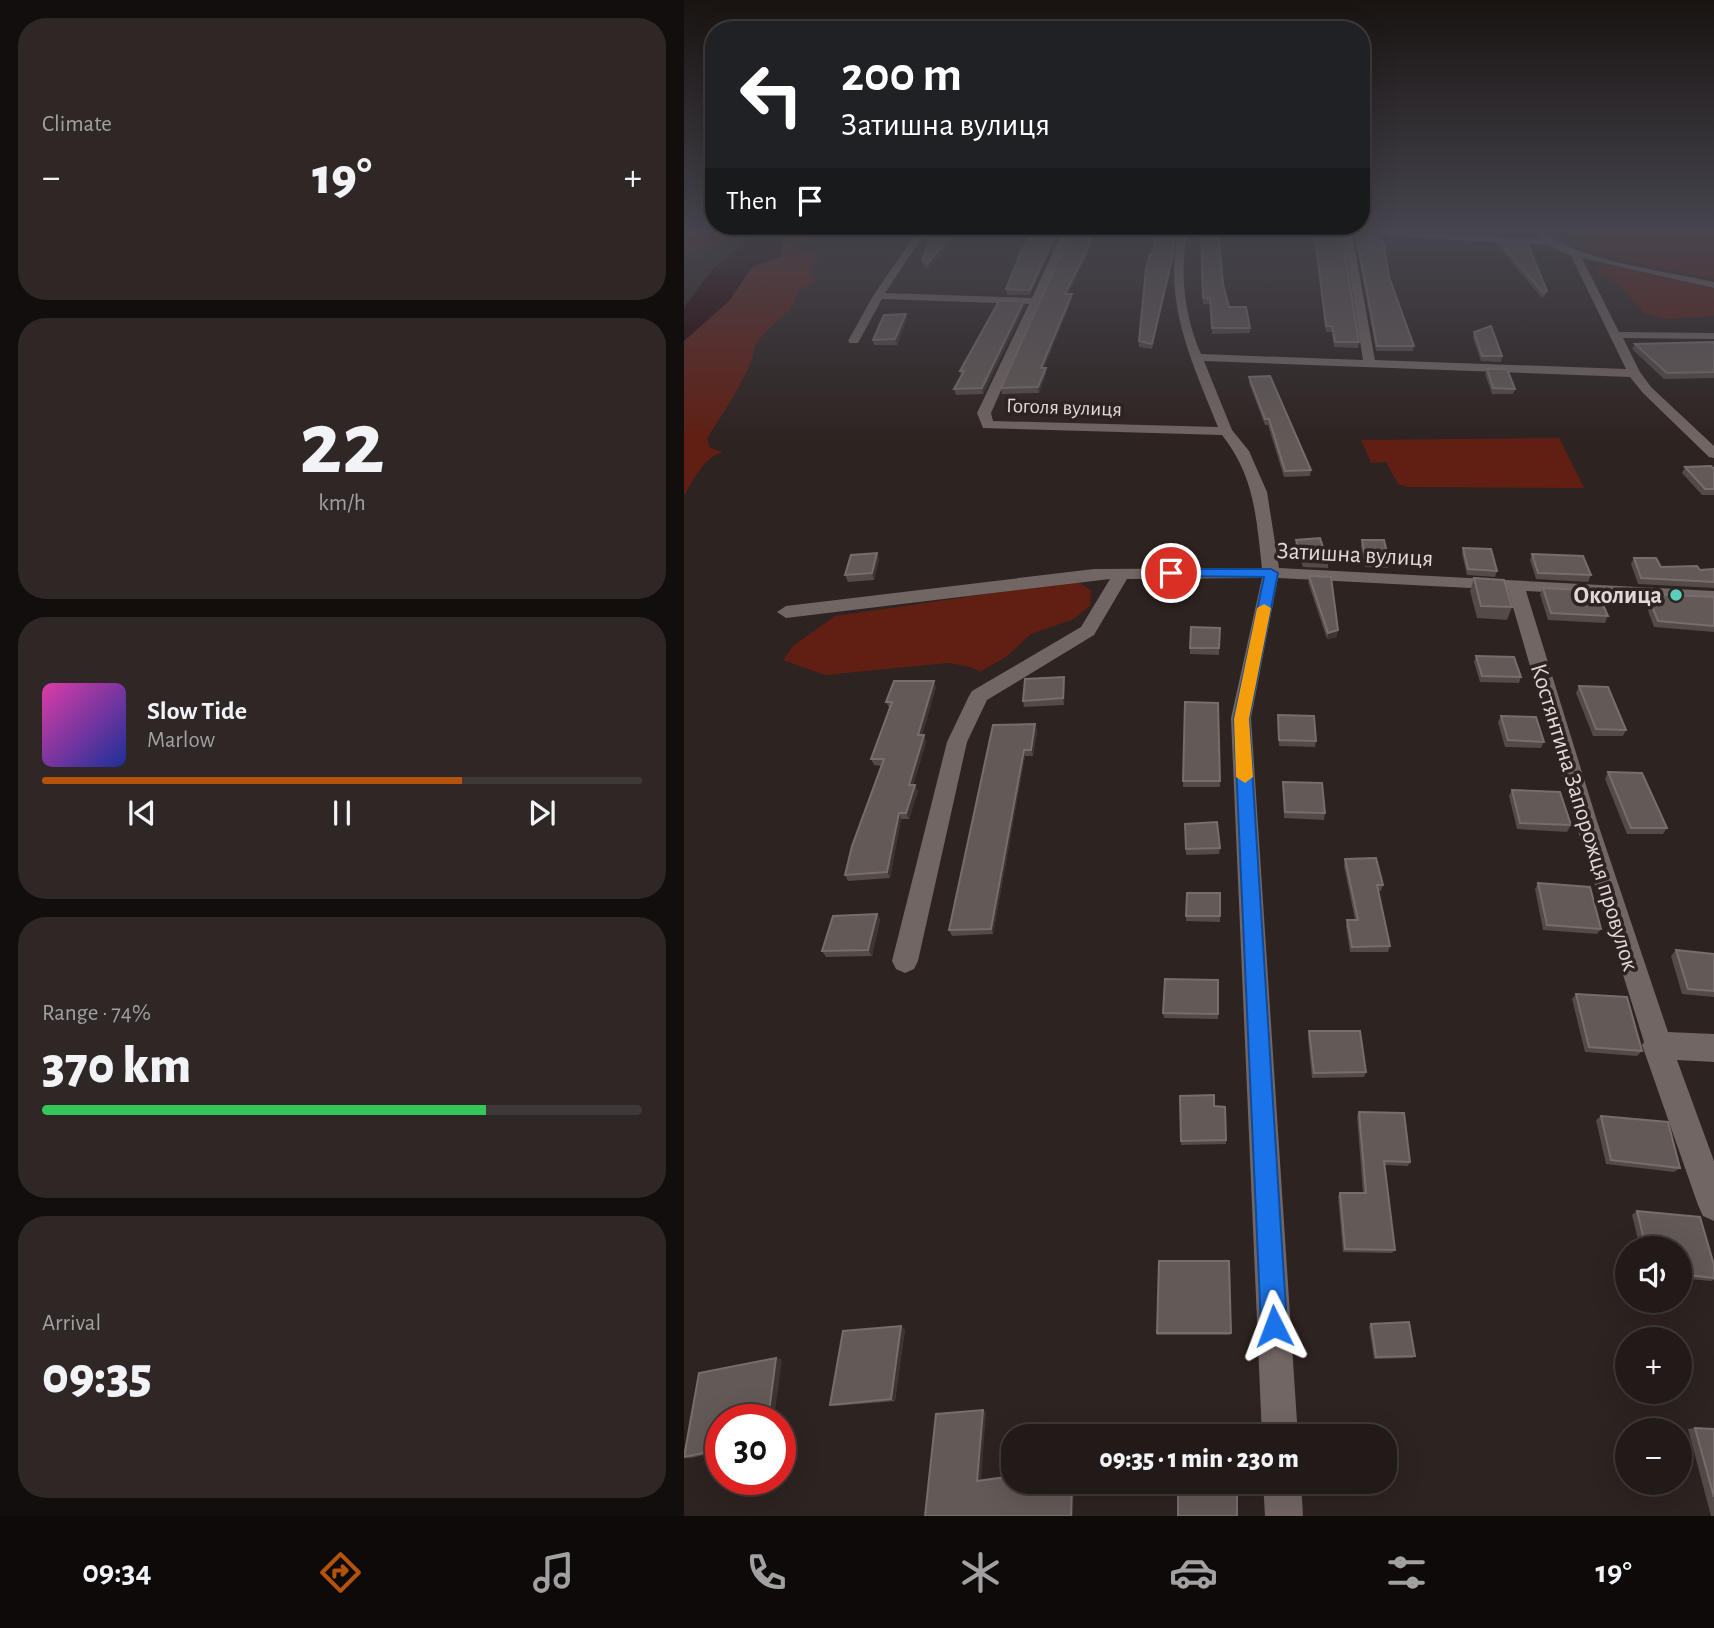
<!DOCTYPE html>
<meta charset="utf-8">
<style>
body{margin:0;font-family:"Alegreya Sans",sans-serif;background:#2e2726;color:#f1f3f6;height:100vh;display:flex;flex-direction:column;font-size:26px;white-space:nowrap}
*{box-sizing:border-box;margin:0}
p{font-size:23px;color:#a2a1a2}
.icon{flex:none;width:38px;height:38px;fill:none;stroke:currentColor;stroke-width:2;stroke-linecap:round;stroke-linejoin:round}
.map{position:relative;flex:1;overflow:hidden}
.sheet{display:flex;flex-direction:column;gap:18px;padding:18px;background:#130e0e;width:684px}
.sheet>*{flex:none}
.banner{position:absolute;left:21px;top:21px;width:665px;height:214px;border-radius:28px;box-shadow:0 7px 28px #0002,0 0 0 2px #3f3838;background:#202124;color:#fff;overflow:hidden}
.controls{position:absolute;left:931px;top:1236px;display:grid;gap:14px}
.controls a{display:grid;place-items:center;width:77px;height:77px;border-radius:50%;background:#221a19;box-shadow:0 7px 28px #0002,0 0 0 2px #3f3838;font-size:35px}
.speed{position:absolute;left:21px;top:1404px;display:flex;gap:14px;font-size:35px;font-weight:700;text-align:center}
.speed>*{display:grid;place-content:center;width:91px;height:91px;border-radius:50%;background:#221a19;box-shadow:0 7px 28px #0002,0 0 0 2px #3f3838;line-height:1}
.speed .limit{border:10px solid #d22;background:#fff;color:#111}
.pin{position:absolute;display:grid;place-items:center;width:60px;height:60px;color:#fff;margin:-30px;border:4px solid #fff;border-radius:50%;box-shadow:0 2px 7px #0007}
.me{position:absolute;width:77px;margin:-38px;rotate:357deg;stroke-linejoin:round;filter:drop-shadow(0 0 5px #0008)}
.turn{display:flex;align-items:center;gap:24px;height:147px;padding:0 21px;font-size:32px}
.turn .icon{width:91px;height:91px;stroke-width:2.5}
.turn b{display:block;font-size:49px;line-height:60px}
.then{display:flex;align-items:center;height:66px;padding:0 21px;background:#0003;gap:14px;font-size:26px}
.big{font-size:52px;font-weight:800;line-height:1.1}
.sheet .tile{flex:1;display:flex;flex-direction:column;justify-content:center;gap:10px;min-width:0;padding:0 24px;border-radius:28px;background:#2e2726}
.sheet .dial{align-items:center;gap:0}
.dial b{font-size:91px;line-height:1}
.song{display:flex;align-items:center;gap:21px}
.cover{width:84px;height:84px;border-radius:10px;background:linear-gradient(135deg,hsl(320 70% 55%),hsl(230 70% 35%))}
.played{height:7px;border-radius:4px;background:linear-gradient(90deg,#b45309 70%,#3f3838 70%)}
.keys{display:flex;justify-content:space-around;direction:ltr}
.heat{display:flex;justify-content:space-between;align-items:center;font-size:38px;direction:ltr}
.charge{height:10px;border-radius:5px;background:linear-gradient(90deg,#34c759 74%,#3f3838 0)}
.trip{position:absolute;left:317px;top:1424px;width:396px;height:70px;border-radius:28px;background:#221a19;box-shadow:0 7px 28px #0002,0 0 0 2px #3f3838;font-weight:800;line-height:70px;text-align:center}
.dock{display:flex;height:112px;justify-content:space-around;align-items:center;background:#0e0a0a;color:#a2a1a2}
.dock .icon{width:49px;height:49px}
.dock .selected{color:#b45309}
.dock b{font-size:32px;color:#f1f3f6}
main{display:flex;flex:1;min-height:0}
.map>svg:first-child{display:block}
.green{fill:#611e13}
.water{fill:#200}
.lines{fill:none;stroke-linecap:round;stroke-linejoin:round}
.street{fill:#726664;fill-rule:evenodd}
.wall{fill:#544a48}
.shaded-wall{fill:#3e3432}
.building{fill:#635957;stroke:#766d6c;stroke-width:2}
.route{fill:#1a73e8;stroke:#114b97;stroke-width:2}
.slow{fill:#f59e0b}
.poi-dot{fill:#5bcebc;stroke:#2d2321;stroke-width:2.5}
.labels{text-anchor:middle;stroke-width:7;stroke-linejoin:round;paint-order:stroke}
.far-street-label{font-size:21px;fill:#e0d9d8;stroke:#2d2321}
.street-label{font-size:24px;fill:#e0d9d8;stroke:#2d2321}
.poi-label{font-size:24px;font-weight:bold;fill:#e0d9d8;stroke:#2d2321;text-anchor:end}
</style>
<main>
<section class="sheet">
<div class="tile"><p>Climate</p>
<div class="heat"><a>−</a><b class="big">19°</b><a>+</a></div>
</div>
<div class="tile dial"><b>22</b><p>km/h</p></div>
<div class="tile">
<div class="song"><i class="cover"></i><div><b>Slow Tide</b><p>Marlow</p></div></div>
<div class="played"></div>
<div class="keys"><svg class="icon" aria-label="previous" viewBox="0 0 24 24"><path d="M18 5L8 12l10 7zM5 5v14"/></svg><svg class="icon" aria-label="pause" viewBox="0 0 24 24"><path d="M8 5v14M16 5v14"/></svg><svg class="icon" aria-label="next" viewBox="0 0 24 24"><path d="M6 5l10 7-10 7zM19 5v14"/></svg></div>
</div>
<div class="tile"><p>Range · 74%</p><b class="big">370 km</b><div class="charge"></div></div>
<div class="tile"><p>Arrival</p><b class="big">09:35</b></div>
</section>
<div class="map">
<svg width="1030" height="1516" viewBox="0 0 1030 1516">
<rect width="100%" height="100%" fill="#2d2321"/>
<g class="green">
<polygon points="0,230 61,230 61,231 30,247 0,254"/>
<path d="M103,230h23l2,5 -16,10 -1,5 25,2 -9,16 4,14 -17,9c-3,23 -33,35 -43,55 -2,5 -1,11 -4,16 -12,27 -28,52 -44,76l3,10 13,4c-21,7 -28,26 -39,44v-155l45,-40 23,-34 28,-16z"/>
<polygon points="879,230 1030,230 1030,279 903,252"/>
<polygon points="913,265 936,266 1030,289 1030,316 980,319 960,313 940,290 925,277 913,272"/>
<polygon points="875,438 900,488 724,487 714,484 702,462 687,463 677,440"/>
<polygon points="392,581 407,590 406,606 390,619 347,634 322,657 296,672 287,667 264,663 141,675 99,660 109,646 151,616"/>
</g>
<polygon class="water" points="74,230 103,230 96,251 98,256 68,267 45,301 0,341 0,307 28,270"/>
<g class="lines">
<g class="street">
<polygon points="185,230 217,230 189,234"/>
<path d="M234,230h9l-42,63 147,5 31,-68h9l-81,183 2,8 225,6c-26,-65 -56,-126 -39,-197h9c-9,41 -4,85 13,124l162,6 -20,-127 -11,-3h59l150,9 -7,-9h9c28,30 128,42 171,52v6l-132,-30 37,74 95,1v6l-91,-1 17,34 11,15 63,59v12l-5,-1 -66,-64 -13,-16 -426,-16 28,69 17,21 18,41 12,76 435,23v10l-188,-10 71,230 71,211 46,2v28l-37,-2 37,101v60l-11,-5 -5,-11 -56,-160 2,-3 -69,-221 -67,-231 -230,-12 -27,140 47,719h-36l-31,-719 31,-140 -135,1 -33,56 -107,65 -20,42 -49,219 -4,8 -9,4 -9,-4 -4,-8 55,-219 22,-46 3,-5 109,-64 29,-48 -324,39 -9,-6 9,-6 308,-37 168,-1c-6,-51 -7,-91 -40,-133l-239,-7 -6,-15 52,-109 -147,-5 -24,44h-8l-2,-2 25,-45zM668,234l195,11 24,11 55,113 -251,-9z"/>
<polygon points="579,1482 617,1482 619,1516 581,1516"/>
</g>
</g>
<g class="wall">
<polygon points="251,230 277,230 245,269 239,265 238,260"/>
<polygon points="350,230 376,230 346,295 323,295 322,289"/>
<polygon points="388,230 410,230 403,255 384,294 388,299 360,368 362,368 362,373 355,393 318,394 317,388"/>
<polygon points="472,230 492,230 488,264 468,349 455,347 455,341"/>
<polygon points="516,230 539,284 545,307 566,328 566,333 528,334 526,304 519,304"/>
<polygon points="630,230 675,342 674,348 650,347 648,332 642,332"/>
<polygon points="802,230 838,231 837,235 804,233"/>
<polygon points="672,232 705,277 730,346 729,351 692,351 671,237"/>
<polygon points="814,240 863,291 861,296 858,298 813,245"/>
<polygon points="341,306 299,394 272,395 270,389 277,377 276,371"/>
<polygon points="222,314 223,319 213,345 190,345 189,340"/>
<polygon points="790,332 818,356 817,362 797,361 789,338"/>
<polygon points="1030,342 1030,378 980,379 948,349 951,344"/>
<polygon points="803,369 831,389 829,394 808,394 801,374"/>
<polygon points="565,377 627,470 626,476 600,477 584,425 581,425 565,383"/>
<polygon points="1001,467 1030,469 1030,495 1018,495 998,473"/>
<polygon points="612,540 644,562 644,568 619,567 611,546"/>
<polygon points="678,540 705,561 704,568 681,567 677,546"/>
<polygon points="779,548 813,571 811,577 783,575 778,554"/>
<polygon points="193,553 195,559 190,580 164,582 161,575"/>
<polygon points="848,554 907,575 904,582 852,579 846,560"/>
<polygon points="950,558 977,567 1016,570 1030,569 1030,588 954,584 947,564"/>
<polygon points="625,576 653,637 643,639 624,582"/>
<polygon points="790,578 828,607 823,620 793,618 786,591"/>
<polygon points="859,588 924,616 921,623 864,620 856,594"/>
<polygon points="963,594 1030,597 1030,632 970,627 960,600"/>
<polygon points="536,628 535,655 506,654 506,648"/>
<polygon points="792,656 837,677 835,683 796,682 790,662"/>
<polygon points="381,683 380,705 340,707 339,701"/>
<polygon points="895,686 942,730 939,736 909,736 892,693"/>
<polygon points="252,687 238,735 240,735 242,742 229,785 234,791 225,819 217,819 206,878 164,881 161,875 198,766 190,765 187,759 206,709 202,702"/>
<polygon points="501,702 534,703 536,787 499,787"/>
<polygon points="594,715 632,741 631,747 595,746"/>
<polygon points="817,716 860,742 857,748 821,747 814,722"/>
<polygon points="351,724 353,731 349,756 341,756 309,934 268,936 265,930 309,725"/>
<polygon points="924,772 983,828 979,834 943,834 921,779"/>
<polygon points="599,782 641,813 640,820 600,818"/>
<polygon points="828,790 887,825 883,832 833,829 825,796"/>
<polygon points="501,824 536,848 535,854 502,855"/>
<polygon points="661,859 699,885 697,891 694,891 706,946 704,952 666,952 662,926 663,920 671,920 660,866"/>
<polygon points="854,883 917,929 913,934 859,930 851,889"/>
<polygon points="503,893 536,893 536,922 502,921"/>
<polygon points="193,914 196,920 188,956 142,957 138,951"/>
<polygon points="992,950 1030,954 1030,997 998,994 987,956"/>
<polygon points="534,980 534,1019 480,1018 479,1013"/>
<polygon points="892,994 958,1051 953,1056 901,1052 888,999"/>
<polygon points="625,1031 682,1072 680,1077 628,1078 624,1037"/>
<polygon points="496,1096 530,1106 542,1140 542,1144 497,1145"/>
<polygon points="675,1112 726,1162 724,1166 701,1165 711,1250 708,1253 659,1252 654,1196 656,1193 679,1193 673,1116"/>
<polygon points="917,1116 996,1168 990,1172 922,1164 912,1120"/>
<polygon points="953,1211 1030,1265 1030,1280 1027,1281 996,1278 996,1248 956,1248 948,1215"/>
<polygon points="687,1324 731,1356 728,1358 690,1359 685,1326"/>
<polygon points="221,1329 211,1401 151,1406 146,1405"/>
<polygon points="473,1333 547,1333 546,1335 473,1335"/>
<polygon points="92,1358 98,1360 37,1419 37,1451 7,1458 0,1457"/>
<polygon points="1011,1428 1030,1429 1030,1516 1027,1516 1004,1429"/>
</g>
<g class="shaded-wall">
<polygon points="272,230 277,230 245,269 244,263"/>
<polygon points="373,230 376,230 346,295 346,290"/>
<polygon points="409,230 410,230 403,255 382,299 381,294"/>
<polygon points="492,230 488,264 468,349 468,344"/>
<polygon points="388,294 388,299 358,373 357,368"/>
<polygon points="340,301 341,306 299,394 298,388"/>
<polygon points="222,314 223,319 213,345 211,339"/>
<polygon points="362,368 362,373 355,393 354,387"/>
<polygon points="193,553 195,559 190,580 188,573"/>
<polygon points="654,630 653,637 643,639 644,633"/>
<polygon points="380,677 381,683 380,705 379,698"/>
<polygon points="250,681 252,687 236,742 234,735"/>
<polygon points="351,724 353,731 349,756 347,750"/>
<polygon points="240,735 242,742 227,791 225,785"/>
<polygon points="340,750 341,756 309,934 307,929"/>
<polygon points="231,785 234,791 225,819 222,813"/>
<polygon points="215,813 217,819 206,878 203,872"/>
<polygon points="193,914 196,920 188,956 184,950"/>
<polygon points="217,1326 221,1329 211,1401 207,1399"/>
<polygon points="92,1358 98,1360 90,1419 84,1419"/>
<polygon points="299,1410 302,1412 297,1481 293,1481"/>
<polygon points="388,1482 390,1482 389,1516 387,1516"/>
</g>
<g class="building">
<polygon points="251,230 272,230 244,263 238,260"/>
<polygon points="350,230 373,230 346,290 322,289 337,252"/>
<polygon points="388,230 409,230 403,250 381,294 388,294 357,368 362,368 354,387 317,388"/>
<polygon points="472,230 492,230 488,259 468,344 455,341 462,269 466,254 469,254"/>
<polygon points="517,230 534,230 539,284 545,307 562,307 566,328 528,328 526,298 519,298"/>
<polygon points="630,230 657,230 675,342 651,342 648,326 642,326"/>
<polygon points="672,232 693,233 695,240 699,240 705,277 730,346 693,346"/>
<polygon points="814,240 843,242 863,291 859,293"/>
<polygon points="315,301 340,301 298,388 270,389 280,371 276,371"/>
<polygon points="222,314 211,339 189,340 200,315"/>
<polygon points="807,326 818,356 798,356 790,332"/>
<polygon points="1030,342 1030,372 983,373 951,344"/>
<polygon points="803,369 823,369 831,389 809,388"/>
<polygon points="586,376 627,470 601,471 585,419 581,419 565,377"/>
<polygon points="1027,466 1030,469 1030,489 1021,489 1001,467"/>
<polygon points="636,538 644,562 619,560 612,540"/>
<polygon points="678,540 700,540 705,561 682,561"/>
<polygon points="779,548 807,549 813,571 784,569"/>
<polygon points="193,553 188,573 161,575 167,555"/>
<polygon points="848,554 899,556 907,575 854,573"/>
<polygon points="950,558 972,558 977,567 1013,566 1016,570 1030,569 1030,582 957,578"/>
<polygon points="625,576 647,577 654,630 644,633"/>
<polygon points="790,578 820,580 828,607 797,606"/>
<polygon points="859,588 913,591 924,616 867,613"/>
<polygon points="963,594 1030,597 1030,626 974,621"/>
<polygon points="507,627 536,628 535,648 506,648"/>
<polygon points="792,656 830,657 837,677 798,676"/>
<polygon points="380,677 379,698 339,701 341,679"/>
<polygon points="210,681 250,681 234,735 240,735 225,785 231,785 222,813 215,813 203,872 161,875 168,846 200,759 187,759 208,702 202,702"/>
<polygon points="895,686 924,687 942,730 912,729"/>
<polygon points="501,702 534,703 536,781 499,781"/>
<polygon points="594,715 630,716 632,741 595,740"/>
<polygon points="817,716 852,717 860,742 824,740"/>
<polygon points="351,724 347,750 340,750 307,929 265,930 309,725"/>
<polygon points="924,772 958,773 983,828 947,828"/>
<polygon points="599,782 638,783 641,813 601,812"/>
<polygon points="828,790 876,792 887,825 836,823"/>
<polygon points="533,822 536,848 502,849 501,824"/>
<polygon points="692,858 699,885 693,885 706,946 668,947 663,920 674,920 661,859"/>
<polygon points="854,883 906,887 917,929 863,925"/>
<polygon points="503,893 536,893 536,916 502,916"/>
<polygon points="193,914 184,950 138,951 149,916"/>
<polygon points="992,950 1030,954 1030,991 1004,989"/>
<polygon points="481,979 534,980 534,1014 479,1013"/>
<polygon points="892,994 943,997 958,1051 905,1047"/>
<polygon points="625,1031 676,1031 682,1072 630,1073"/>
<polygon points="530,1095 530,1106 541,1107 542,1140 497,1141 496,1096"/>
<polygon points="675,1112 720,1113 726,1162 700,1161 711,1250 661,1249 656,1193 682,1193"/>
<polygon points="917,1116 984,1122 996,1168 927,1160"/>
<polygon points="953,1211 1016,1217 1030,1265 1030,1278 996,1274 996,1248 962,1248"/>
<polygon points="475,1261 545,1261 547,1333 473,1333"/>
<polygon points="725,1322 731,1356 692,1357 687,1324"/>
<polygon points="217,1326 207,1399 146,1405 159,1331"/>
<polygon points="92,1358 84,1419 37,1419 37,1449 0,1457 15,1373"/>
<polygon points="299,1410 293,1481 329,1476 329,1482 388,1482 387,1516 241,1516 252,1414"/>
<polygon points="1011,1428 1030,1429 1030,1497"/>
<polygon points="553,1487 553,1516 494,1516 494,1488"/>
</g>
<linearGradient id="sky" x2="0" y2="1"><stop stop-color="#191312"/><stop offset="0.52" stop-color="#46454e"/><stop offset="1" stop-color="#46454e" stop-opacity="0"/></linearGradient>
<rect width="1030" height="443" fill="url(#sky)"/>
<polygon class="route" points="487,569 587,569 594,573 565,719 603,1326 599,1335 590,1339 581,1335 577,1326 550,719 580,577 483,576 483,571"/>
<polygon class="slow" points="580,604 587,608 565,719 569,777 561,783 552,777 550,719 573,608"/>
<circle class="poi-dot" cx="992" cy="595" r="7"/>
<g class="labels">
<g class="far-street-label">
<text transform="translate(380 407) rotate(2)" y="7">Гоголя вулиця</text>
</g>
<g class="street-label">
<text transform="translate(671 554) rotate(3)" y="8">Затишна вулиця</text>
<text transform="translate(901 817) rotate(73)" y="8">Костянтина Запорожця провулок</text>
</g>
<g class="poi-label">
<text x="978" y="603">Околица</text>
</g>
</g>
</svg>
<div class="controls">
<a><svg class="icon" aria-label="sound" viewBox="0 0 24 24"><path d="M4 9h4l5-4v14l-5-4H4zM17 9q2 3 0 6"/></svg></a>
<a>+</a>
<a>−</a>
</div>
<div class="speed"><div class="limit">30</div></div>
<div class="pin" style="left:487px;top:573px;background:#d93025"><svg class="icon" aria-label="arrive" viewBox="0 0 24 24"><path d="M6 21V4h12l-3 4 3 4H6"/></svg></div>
<svg class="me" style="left:590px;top:1326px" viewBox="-20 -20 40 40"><path d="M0-17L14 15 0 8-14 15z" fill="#1a73e8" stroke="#fff" stroke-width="4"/></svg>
<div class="trip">09:35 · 1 min · 230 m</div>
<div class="banner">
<div class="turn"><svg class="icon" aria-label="left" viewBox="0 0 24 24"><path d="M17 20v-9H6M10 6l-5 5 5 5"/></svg><div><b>200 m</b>Затишна вулиця</div></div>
<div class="then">Then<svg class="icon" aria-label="arrive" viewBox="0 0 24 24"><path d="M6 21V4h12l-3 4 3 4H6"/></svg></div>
</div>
</div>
</main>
<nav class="dock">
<b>09:34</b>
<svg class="icon selected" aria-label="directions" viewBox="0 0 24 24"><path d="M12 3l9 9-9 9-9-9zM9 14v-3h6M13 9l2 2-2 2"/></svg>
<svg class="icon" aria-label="music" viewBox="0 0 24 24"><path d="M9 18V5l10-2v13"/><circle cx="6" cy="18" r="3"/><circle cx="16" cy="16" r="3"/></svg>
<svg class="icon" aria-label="phone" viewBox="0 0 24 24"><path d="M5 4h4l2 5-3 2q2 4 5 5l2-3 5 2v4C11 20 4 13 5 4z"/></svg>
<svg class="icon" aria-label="climate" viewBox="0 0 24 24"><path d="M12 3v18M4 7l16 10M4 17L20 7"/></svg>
<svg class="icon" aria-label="car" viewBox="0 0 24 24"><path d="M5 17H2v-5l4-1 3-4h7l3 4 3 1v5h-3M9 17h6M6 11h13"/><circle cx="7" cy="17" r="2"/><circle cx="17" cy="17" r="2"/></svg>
<svg class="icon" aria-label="filters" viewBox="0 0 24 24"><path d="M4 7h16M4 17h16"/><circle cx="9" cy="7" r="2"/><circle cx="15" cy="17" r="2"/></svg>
<b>19°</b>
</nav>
